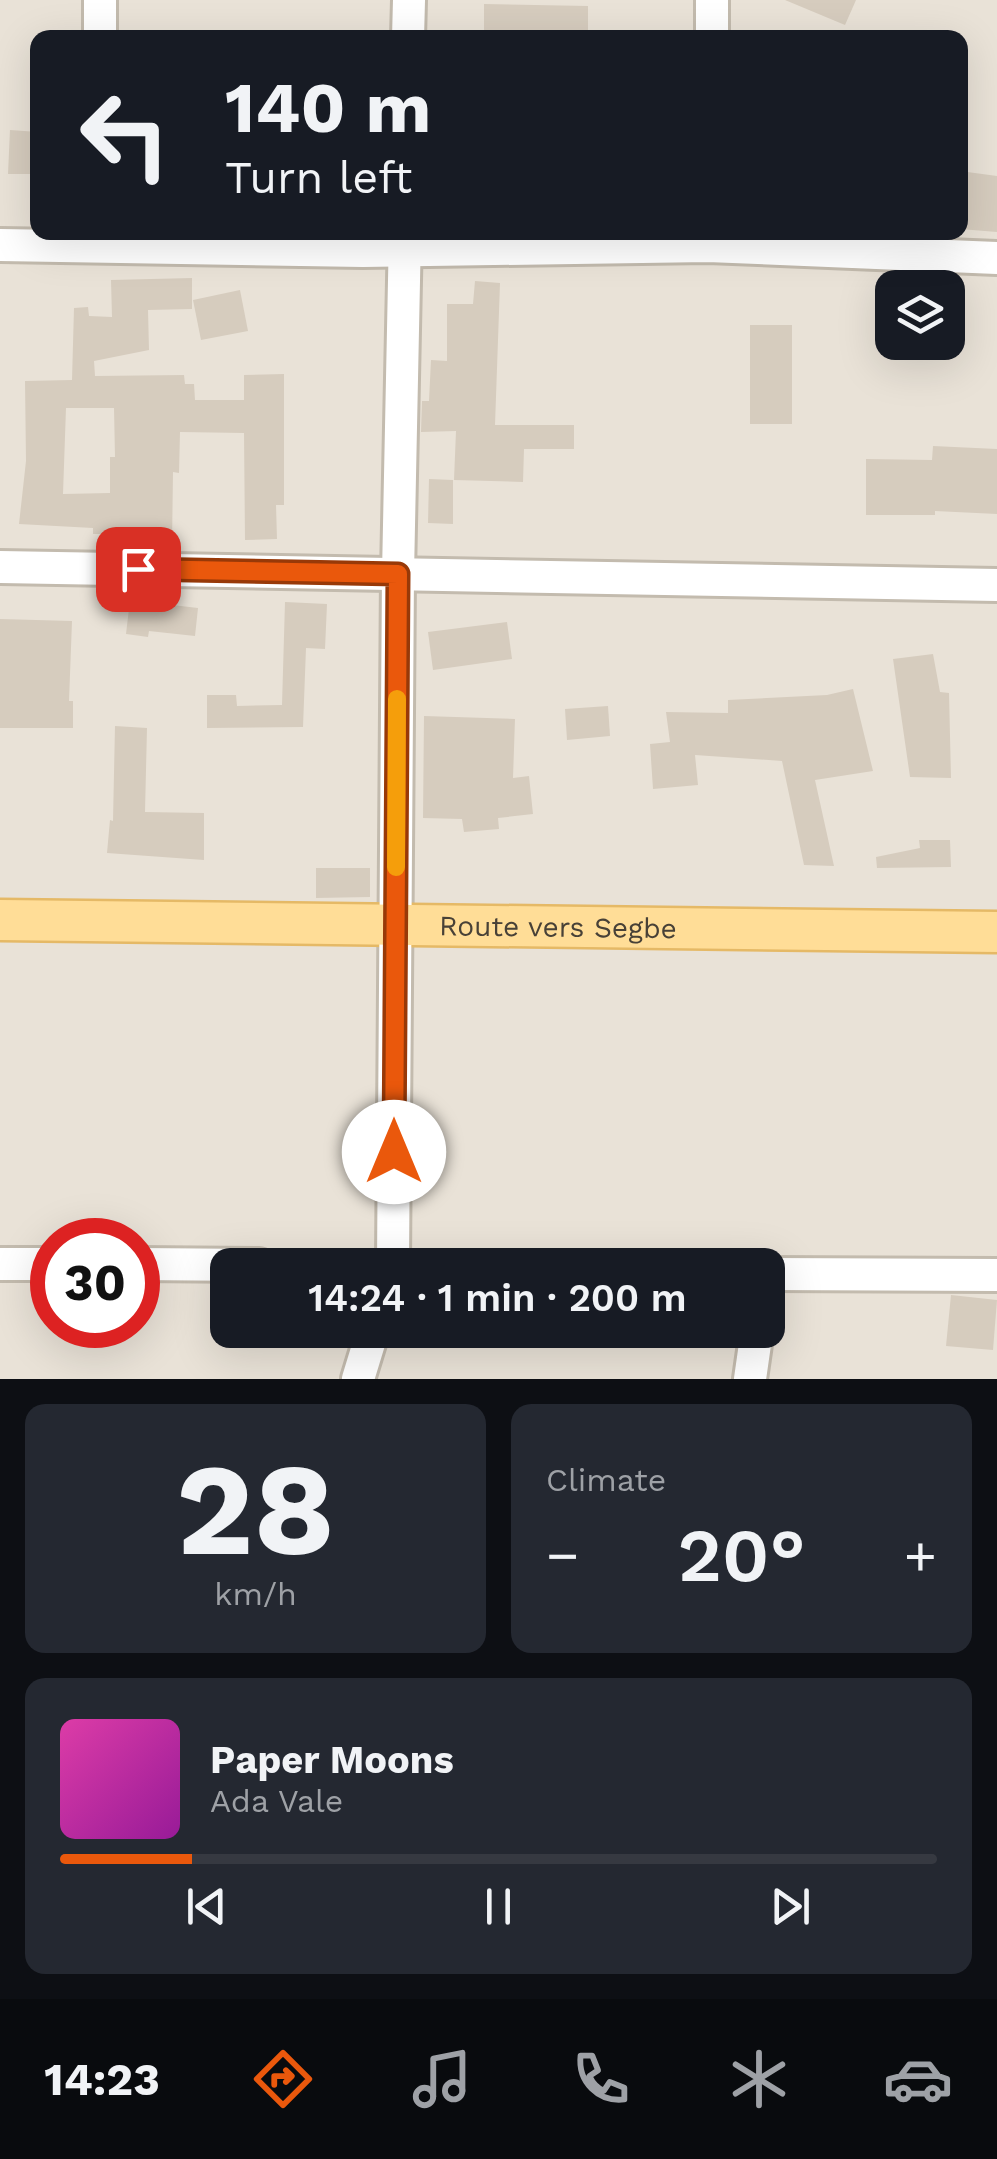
<!DOCTYPE html>
<meta charset="utf-8">
<style>
body{margin:0;font-family:"Work Sans",sans-serif;background:#242831;color:#f1f3f6;height:100vh;display:flex;flex-direction:column;font-size:38px;white-space:nowrap}
*{box-sizing:border-box;margin:0}
p{font-size:32px;color:#9ea1a6}
.icon{flex:none;width:55px;height:55px;fill:none;stroke:currentColor;stroke-width:2;stroke-linecap:round;stroke-linejoin:round}
.map{position:relative;height:1379px;overflow:hidden}
.panel{display:flex;flex-direction:column;gap:25px;padding:25px;background:#0d0f14;flex:1}
.panel>*{flex:none}
.banner{position:absolute;left:30px;top:30px;width:938px;height:210px;border-radius:20px;box-shadow:0 10px 40px #0002;background:#171b24;color:#f1f3f6;overflow:hidden}
.fabs{position:absolute;left:875px;top:270px;display:grid;gap:20px}
.fabs a{display:grid;place-items:center;width:90px;height:90px;border-radius:20px;background:#171b24;box-shadow:0 10px 40px #0002;font-size:50px}
.speed{position:absolute;left:30px;top:1218px;display:flex;gap:20px;font-size:50px;font-weight:700;text-align:center}
.speed>*{display:grid;place-content:center;width:130px;height:130px;border-radius:50%;background:#171b24;box-shadow:0 10px 40px #0002;line-height:1}
.speed .limit{border:15px solid #d22;background:#fff;color:#111}
.pin{position:absolute;display:grid;place-items:center;width:85px;height:85px;color:#fff;margin:-42px;border-radius:20px;box-shadow:0 5px 15px #0006}
.me{position:absolute;width:110px;margin:-55px;rotate:0deg;stroke-linejoin:round;filter:drop-shadow(0 0 8px #0008)}
.turn{display:flex;align-items:center;gap:35px;height:210px;padding:0 30px;font-size:45px}
.turn .icon{width:130px;height:130px;stroke-width:2.5}
.turn b{display:block;font-size:70px;line-height:85px}
.big{font-size:75px;font-weight:600;line-height:1.1}
.panel .card{flex:1;display:flex;flex-direction:column;justify-content:center;gap:15px;min-width:0;padding:0 35px;border-radius:20px;background:#242831}
.panel .dial{align-items:center;gap:0}
.dial b{font-size:130px;line-height:1}
.song{display:flex;align-items:center;gap:30px}
.cover{width:120px;height:120px;border-radius:15px;background:linear-gradient(135deg,hsl(320 70% 55%),hsl(300 70% 35%))}
.played{height:10px;border-radius:5px;background:linear-gradient(90deg,#ea580c 15%,#363941 15%)}
.keys{display:flex;justify-content:space-around;direction:ltr}
.heat{display:flex;justify-content:space-between;align-items:center;font-size:55px;direction:ltr}
.panel .tiles{flex:1;display:grid;gap:25px;grid-template-columns:1fr 1fr}
.card:last-child{grid-column:span 2}
.trip{position:absolute;left:210px;top:1248px;width:575px;height:100px;border-radius:20px;background:#171b24;box-shadow:0 10px 40px #0002;font-weight:600;line-height:100px;text-align:center}
.tabs{display:flex;height:160px;justify-content:space-around;align-items:center;background:#090b0e;color:#9ea1a6}
.tabs .icon{width:70px;height:70px}
.tabs .current{color:#ea580c}
.tabs b{font-size:45px;color:#f1f3f6}
.map>svg:first-child{display:block}
.residential{fill:#e9e2d7;fill-rule:evenodd}
.building{fill:#d6ccbe;fill-rule:evenodd}
.lines{fill:none;stroke-linecap:round;stroke-linejoin:round}
.minor-casing{stroke:#c3bbae;stroke-width:38}
.major-casing{stroke:#e5b966;stroke-width:45}
.minor{stroke:#fff;stroke-width:32}
.major{stroke:#ffdd97;stroke-width:40}
.route-casing{stroke:#983908;stroke-width:25}
.route{stroke:#ea580c;stroke-width:18}
.slow{stroke:#f59e0b;stroke-width:18}
.labels{text-anchor:middle;stroke-width:8;stroke-linejoin:round;paint-order:stroke}
.street-label{font-size:28px;fill:#484137;stroke:#fff}
</style>
<div class="map">
<svg width="997" height="1379" viewBox="0 0 997 1379">
<rect width="100%" height="100%" fill="#f5f1e9"/>
<path class="residential" d="M0,0h997v1379h-997zM38,38h922v194h-922zM892,288h56v54h-56zM52,1240h86v85h-86zM228,1265h540v65h-540z"/>
<g class="building">
<polygon points="785,0 856,0 845,25"/>
<polygon points="484,4 588,6 588,38 484,38"/>
<polygon points="10,130 38,132 38,174 8,174"/>
<polygon points="960,171 997,176 997,232 960,229"/>
<path d="M192,278v31l-44,1 1,40 -55,11 1,15 89,-1 1,9h9l1,16h49v-25l40,-1v131h-8l1,34 -32,1 -1,-107 -64,-1 -1,41 -6,-1 -1,73h-62v-11h-17v-6l-74,-4 7,-63 -1,-80 47,-1 2,-72 14,-1 1,9 23,1 -1,-37zM66,408h48l1,49h-5v36l-47,1z"/>
<polygon points="475,281 500,283 495,425 574,425 574,449 524,449 523,482 454,480 456,431 421,432 422,401 429,401 431,360 447,361 447,304 473,304"/>
<polygon points="240,290 248,331 201,340 193,300"/>
<rect x="750" y="325" width="42" height="99"/>
<polygon points="933,446 997,449 997,514 935,511 935,515 866,515 866,459 932,460"/>
<polygon points="429,479 453,480 453,524 428,523"/>
<polygon points="130,600 198,608 195,636 149,631 148,637 126,634"/>
<polygon points="285,602 327,604 325,649 306,648 303,727 207,728 207,695 236,695 237,706 282,705"/>
<polygon points="0,619 72,621 69,701 73,701 73,728 0,728"/>
<polygon points="507,622 512,659 433,670 428,632"/>
<polygon points="933,654 940,692 949,693 951,778 910,777 893,659"/>
<polygon points="853,689 873,771 815,780 834,866 804,865 782,761 695,755 698,785 653,789 650,744 670,742 666,712 728,713 728,700 827,695"/>
<polygon points="608,706 610,736 567,740 565,709"/>
<polygon points="424,716 515,719 513,778 529,776 533,814 498,818 499,829 464,832 462,819 423,818"/>
<polygon points="115,726 147,728 145,812 204,813 204,860 107,853 110,820 113,821"/>
<polygon points="919,840 950,840 951,867 877,868 876,857 920,848"/>
<polygon points="316,868 370,868 370,897 316,898"/>
<polygon points="951,1295 997,1300 993,1350 946,1346"/>
</g>
<g class="lines">
<defs>
<g id="minor">
<polyline points="100,38 100,0"/>
<polyline points="408,38 409,0"/>
<polyline points="712,38 712,0"/>
<polyline points="0,245 363,251 708,246 997,258"/>
<polyline points="0,567 997,585"/>
<polyline points="0,1264 52,1264"/>
<polyline points="138,1264 259,1265"/>
<polyline points="393,1265 398,574 405,232"/>
<polyline points="768,1274 997,1275"/>
<polyline points="358,1379 373,1330"/>
<polyline points="750,1379 757,1330"/>
</g>
<g id="major">
<path id="s1" d="M0,920l997,12"/>
</g>
</defs>
<use href="#minor" class="minor-casing"/>
<use href="#major" class="major-casing"/>
<use href="#minor" class="minor"/>
<use href="#major" class="major"/>
</g>
<g class="lines">
<defs>
<polyline id="route" points="138,569 398,574 394,1152"/>
</defs>
<use href="#route" class="route-casing"/>
<use href="#route" class="route"/>
<polyline class="slow" points="396,867 397,699"/>
</g>
<g class="labels">
<g class="street-label">
<text dy="10" stroke="none"><textPath href="#s1" startOffset="558">Route vers Segbe</textPath></text>
</g>
</g>
</svg>
<div class="fabs">
<a><svg class="icon" aria-label="layers" viewBox="0 0 24 24"><path d="M12 4l9 5-9 5-9-5zM3 14l9 5 9-5"/></svg></a>
</div>
<div class="speed"><div class="limit">30</div></div>
<div class="pin" style="left:138px;top:569px;background:#d93025"><svg class="icon" aria-label="arrive" viewBox="0 0 24 24"><path d="M6 21V4h12l-3 4 3 4H6"/></svg></div>
<svg class="me" style="left:394px;top:1152px" viewBox="-20 -20 40 40"><circle r="19" fill="#fff"/><path d="M0-13L10 11 0 6-10 11z" fill="#ea580c"/></svg>
<div class="trip">14:24 · 1 min · 200 m</div>
<div class="banner">
<div class="turn"><svg class="icon" aria-label="left" viewBox="0 0 24 24"><path d="M17 20v-9H6M10 6l-5 5 5 5"/></svg><div><b>140 m</b>Turn left</div></div>
</div>
</div>
<section class="panel">
<div class="tiles">
<div class="card dial"><b>28</b><p>km/h</p></div>
<div class="card"><p>Climate</p>
<div class="heat"><a>−</a><b class="big">20°</b><a>+</a></div>
</div>
<div class="card">
<div class="song"><i class="cover"></i><div><b>Paper Moons</b><p>Ada Vale</p></div></div>
<div class="played"></div>
<div class="keys"><svg class="icon" aria-label="previous" viewBox="0 0 24 24"><path d="M18 5L8 12l10 7zM5 5v14"/></svg><svg class="icon" aria-label="pause" viewBox="0 0 24 24"><path d="M8 5v14M16 5v14"/></svg><svg class="icon" aria-label="next" viewBox="0 0 24 24"><path d="M6 5l10 7-10 7zM19 5v14"/></svg></div>
</div>
</div>
</section>
<nav class="tabs">
<b>14:23</b>
<svg class="icon current" aria-label="directions" viewBox="0 0 24 24"><path d="M12 3l9 9-9 9-9-9zM9 14v-3h6M13 9l2 2-2 2"/></svg>
<svg class="icon" aria-label="music" viewBox="0 0 24 24"><path d="M9 18V5l10-2v13"/><circle cx="6" cy="18" r="3"/><circle cx="16" cy="16" r="3"/></svg>
<svg class="icon" aria-label="phone" viewBox="0 0 24 24"><path d="M5 4h4l2 5-3 2q2 4 5 5l2-3 5 2v4C11 20 4 13 5 4z"/></svg>
<svg class="icon" aria-label="climate" viewBox="0 0 24 24"><path d="M12 3v18M4 7l16 10M4 17L20 7"/></svg>
<svg class="icon" aria-label="car" viewBox="0 0 24 24"><path d="M5 17H2v-5l4-1 3-4h7l3 4 3 1v5h-3M9 17h6M6 11h13"/><circle cx="7" cy="17" r="2"/><circle cx="17" cy="17" r="2"/></svg>
</nav>
